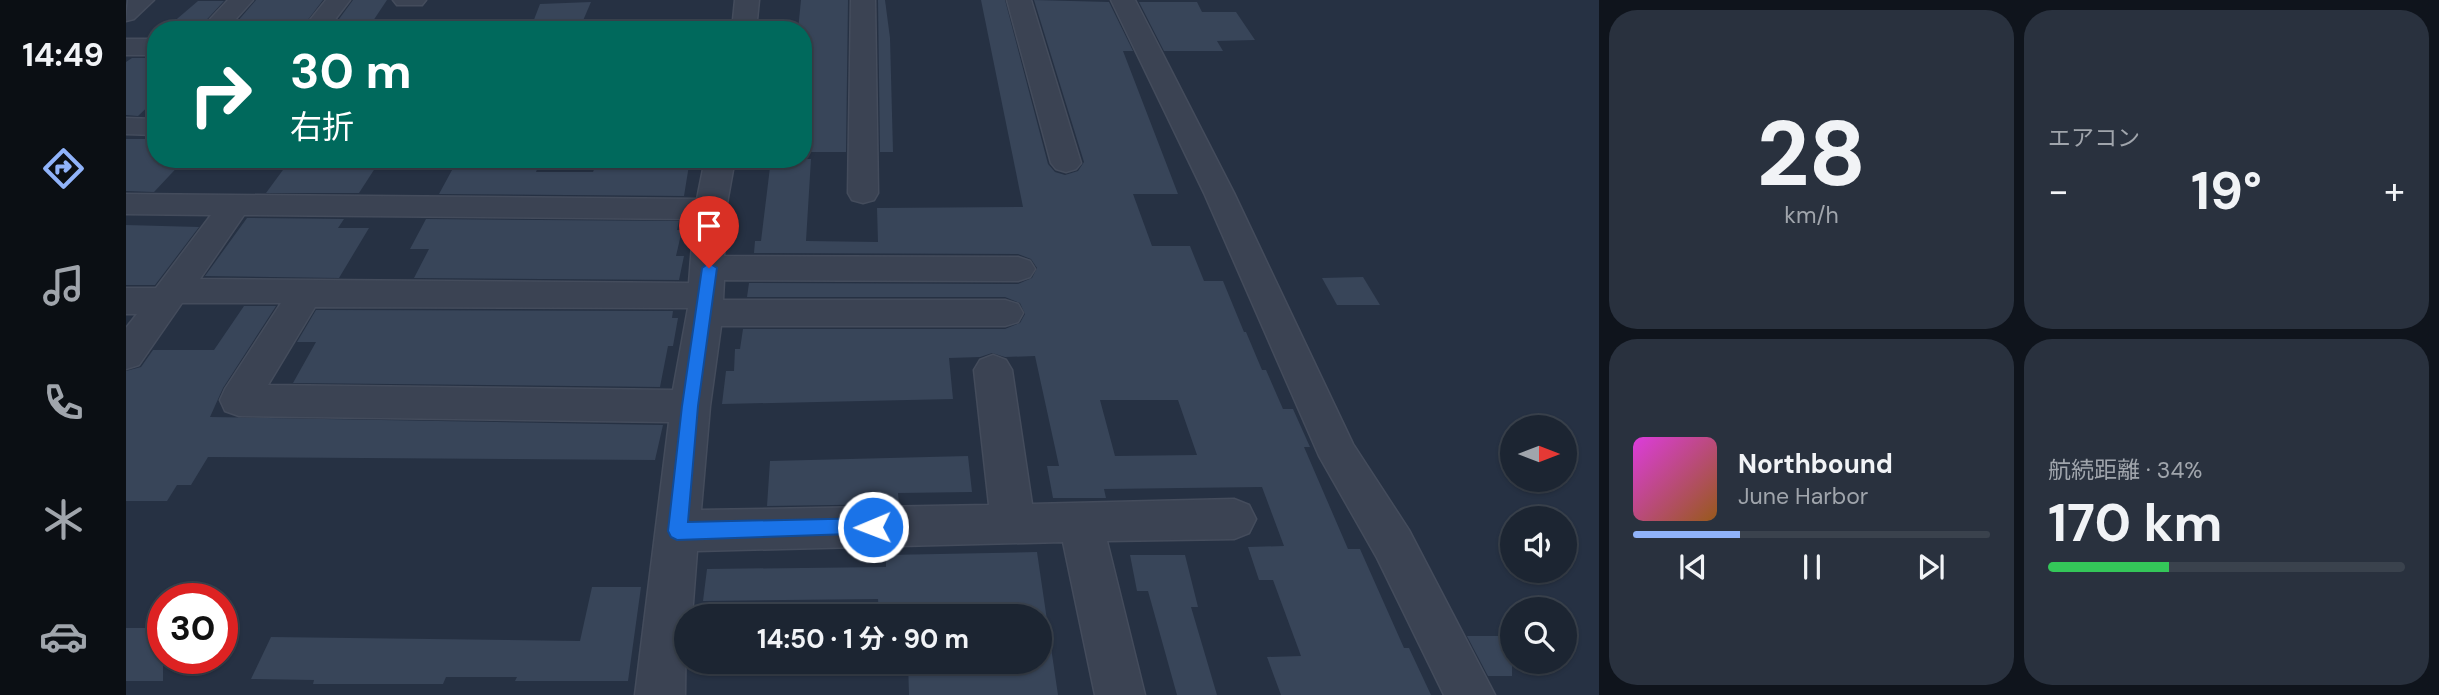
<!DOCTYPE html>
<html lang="ja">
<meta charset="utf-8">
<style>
body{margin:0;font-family:"DM Sans","Noto Sans JP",sans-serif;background:#29313e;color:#f1f3f6;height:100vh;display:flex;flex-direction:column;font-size:26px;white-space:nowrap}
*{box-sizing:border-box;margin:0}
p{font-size:23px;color:#a0a5ac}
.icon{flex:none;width:38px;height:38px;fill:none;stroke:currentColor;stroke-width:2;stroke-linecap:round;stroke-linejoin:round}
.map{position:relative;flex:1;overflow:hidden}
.sheet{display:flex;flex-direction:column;gap:10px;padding:10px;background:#0f141c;width:840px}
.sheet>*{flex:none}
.guide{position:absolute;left:21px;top:21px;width:665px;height:147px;border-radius:28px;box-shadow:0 2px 5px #0004,0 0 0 2px #3a424d;background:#00695c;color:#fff;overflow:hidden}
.needle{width:46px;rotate:90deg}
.controls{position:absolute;left:1374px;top:415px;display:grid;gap:14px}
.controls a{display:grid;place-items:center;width:77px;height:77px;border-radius:50%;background:#1c2532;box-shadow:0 2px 5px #0004,0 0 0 2px #3a424d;font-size:35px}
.speed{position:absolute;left:21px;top:583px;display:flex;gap:14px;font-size:35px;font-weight:700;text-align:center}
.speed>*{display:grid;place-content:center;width:91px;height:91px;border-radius:50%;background:#1c2532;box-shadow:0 2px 5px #0004,0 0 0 2px #3a424d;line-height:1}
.speed .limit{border:10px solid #d22;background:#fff;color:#111}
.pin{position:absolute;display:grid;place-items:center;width:60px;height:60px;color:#fff;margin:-72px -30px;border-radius:50% 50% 50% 0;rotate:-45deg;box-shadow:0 0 7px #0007}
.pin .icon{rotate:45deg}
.me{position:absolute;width:77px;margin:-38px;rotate:269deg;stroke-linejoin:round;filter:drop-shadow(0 0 5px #0008)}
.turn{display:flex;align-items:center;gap:24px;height:147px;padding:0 28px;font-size:32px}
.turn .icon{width:91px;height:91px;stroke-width:2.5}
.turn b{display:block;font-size:49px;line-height:60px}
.big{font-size:52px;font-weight:700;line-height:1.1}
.sheet .tile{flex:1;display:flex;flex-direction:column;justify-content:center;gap:10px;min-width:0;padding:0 24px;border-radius:28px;background:#29313e}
.sheet .dial{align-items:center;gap:0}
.dial b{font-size:91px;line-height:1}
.song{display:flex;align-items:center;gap:21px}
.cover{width:84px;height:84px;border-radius:10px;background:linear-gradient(135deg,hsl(300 70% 55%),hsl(30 70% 35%))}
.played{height:7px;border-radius:4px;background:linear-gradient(90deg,#90b3fa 30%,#3a424d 30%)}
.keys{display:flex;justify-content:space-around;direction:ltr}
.heat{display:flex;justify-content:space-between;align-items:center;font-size:38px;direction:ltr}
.charge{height:10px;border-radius:5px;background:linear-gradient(90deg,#34c759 34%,#3a424d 0)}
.sheet .tiles{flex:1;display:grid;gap:10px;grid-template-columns:repeat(2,1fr)}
.trip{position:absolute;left:548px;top:604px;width:378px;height:70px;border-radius:35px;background:#1c2532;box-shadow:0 2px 5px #0004,0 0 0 2px #3a424d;font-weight:700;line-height:70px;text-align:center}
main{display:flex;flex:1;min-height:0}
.dock{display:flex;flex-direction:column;width:126px;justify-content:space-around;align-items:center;background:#0b0f14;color:#a0a5ac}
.dock .icon{width:49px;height:49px}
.dock .on{color:#90b3fa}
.dock b{font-size:32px;color:#f1f3f6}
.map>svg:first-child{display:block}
.building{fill:#384559;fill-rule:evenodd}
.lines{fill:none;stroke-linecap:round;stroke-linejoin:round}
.minor-casing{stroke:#444c5c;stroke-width:3}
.minor{fill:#3b4353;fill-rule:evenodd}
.route{fill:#1a73e8;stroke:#114b97;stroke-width:2}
</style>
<main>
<nav class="dock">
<b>14:49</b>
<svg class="icon on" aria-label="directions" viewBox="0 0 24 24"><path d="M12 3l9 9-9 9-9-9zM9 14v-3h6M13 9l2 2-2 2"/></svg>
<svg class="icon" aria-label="music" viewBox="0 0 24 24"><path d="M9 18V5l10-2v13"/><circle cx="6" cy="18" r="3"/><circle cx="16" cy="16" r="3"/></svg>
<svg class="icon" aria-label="phone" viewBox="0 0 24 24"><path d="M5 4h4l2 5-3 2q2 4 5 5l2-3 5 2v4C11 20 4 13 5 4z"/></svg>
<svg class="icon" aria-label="climate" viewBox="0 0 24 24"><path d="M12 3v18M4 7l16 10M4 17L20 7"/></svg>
<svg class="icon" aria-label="car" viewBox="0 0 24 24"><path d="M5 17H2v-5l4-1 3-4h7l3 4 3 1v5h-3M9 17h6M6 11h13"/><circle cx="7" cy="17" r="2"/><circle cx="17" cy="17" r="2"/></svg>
</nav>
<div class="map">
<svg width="1473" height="695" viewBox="0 0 1473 695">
<rect width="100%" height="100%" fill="#263143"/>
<g class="building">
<polygon points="130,0 197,0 174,30 104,30"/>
<polygon points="227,0 261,0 241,30 205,30"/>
<polygon points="675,0 722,0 720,152 677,152 677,30 672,30"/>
<polygon points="752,0 759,0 764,38 767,152 754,152"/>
<path d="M855,0h24l43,164 7,8 10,3 13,-4 6,-9 -50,-162 75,2 24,49h-10l55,143h-45l19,52h38l14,35h19l21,51h2l16,38h4l17,39h10l17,38h-6l44,102h12l44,99h5l22,47h-150l-14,-38 34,-1 -28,-76h-14l-11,-33 36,-1 -22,-59 -158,2 2,9h-53l-6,-32h12l-24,-110 -30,1 -13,-4 -12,4 -31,1 4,41 -231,5 4,-33h8l1,-22h5l3,-20h262l15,-6 5,-9 -5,-11 -15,-6h-258l2,-14 269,1 14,-6 5,-10 -6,-9 -13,-5 -264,-1 1,-12h6l10,-82h40l-5,82 72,1 -1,-34 146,-1zM974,400h78l19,55 -82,1z"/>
<polygon points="72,1 98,1 71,30 38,30"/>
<polygon points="465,2 453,30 404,30 414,4"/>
<polygon points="1013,2 1071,2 1076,12 1110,12 1129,40 1091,41 1097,51 1038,51"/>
<polygon points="6,58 30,58 30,99 12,116 0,115 0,62"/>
<polygon points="0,139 30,139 30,159 59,159 28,192 0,191"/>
<polygon points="165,159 255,159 233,193 140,193"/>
<polygon points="332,159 415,159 410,172 467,172 472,159 564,159 558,196 313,194"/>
<polygon points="121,218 218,219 212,228 243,228 213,278 79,276"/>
<polygon points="300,219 553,221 551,230 556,230 550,256 558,256 553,280 288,278 303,249 284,249"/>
<polygon points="0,225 73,227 29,285 0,285"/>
<polygon points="1237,277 1254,305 1211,305 1196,278"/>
<polygon points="118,306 150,306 97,388 84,417 537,425 529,460 82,457 65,485 51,485 41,501 0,501 0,371 15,367 27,350 88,350"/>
<polygon points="190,310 547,311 546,318 552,318 547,346 542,346 534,387 167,383 190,342 171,342"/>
<polygon points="842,456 846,492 772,493 773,504 641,506 644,461"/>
<polygon points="911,552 932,695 783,695 782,662 914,662 914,616 764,616 753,614 752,599 577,601 581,569 760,567 760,555"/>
<polygon points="1004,555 1059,555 1072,607 1065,607 1091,695 1051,695 1022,591 1011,591"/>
<polygon points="466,587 515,587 502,681 389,681 391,677 320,677 317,684 187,684 188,680 125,679 145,637 454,641"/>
<rect x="0" y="628" width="37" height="53"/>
<polygon points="1341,636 1386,636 1386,676 1362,676"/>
</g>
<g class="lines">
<defs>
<g id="minor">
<polygon points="2,0 28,0 8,19 0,21"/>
<polygon points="102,0 127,0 100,30 74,30"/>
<polygon points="200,0 224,0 201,30 176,30"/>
<polygon points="267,0 300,0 296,5 271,5"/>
<polygon points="609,0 633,0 630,30 606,30"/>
<polygon points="725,0 749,0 752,193 748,200 737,203 726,200 722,193"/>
<polygon points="881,0 905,0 955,163 950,169 940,172 930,169 925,163"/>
<polygon points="985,0 1009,0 1108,193 1227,444 1283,530 1369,695 1318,695 1251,558 1193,456 1078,193"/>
<rect x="0" y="39" width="30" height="16"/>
<polygon points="0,118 30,119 30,135 0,134"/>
<path d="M579,159h30l-9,50 -2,47 294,1 12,4 5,8 -5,8 -12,4 -294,-1 -1,20h282l13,4 5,9 -5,9 -13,4h-284l-11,80 -9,104 288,-5 -15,-135 6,-10 13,-5 13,5 6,10 20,134 202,-5 15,6 7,14 -7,14 -15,6 -127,2 38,154h-50l-32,-153 -366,9 -5,65h-6l-1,79h-50l34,-273 -430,-6 -14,-5 -5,-11 5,-11 56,-86h-99l-43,62 -13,4v-41l11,-14h-11v-26h30l55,-73 -85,-1v-20l571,5zM118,215l450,4 -5,64 -489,-4zM189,307l373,1 -15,82 -405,-5z"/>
</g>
</defs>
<use href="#minor" class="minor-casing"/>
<use href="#minor" class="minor"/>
</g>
<polygon class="route" points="583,263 591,268 572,406 562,522 747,518 754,521 757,527 754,533 551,540 545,537 542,531 556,406 576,268"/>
</svg>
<div class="controls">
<a><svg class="needle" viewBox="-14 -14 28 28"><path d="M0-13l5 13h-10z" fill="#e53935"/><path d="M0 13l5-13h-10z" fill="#a0a5ac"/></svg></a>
<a><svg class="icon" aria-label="sound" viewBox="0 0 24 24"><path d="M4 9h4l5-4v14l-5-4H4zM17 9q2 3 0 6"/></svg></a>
<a><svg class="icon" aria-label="search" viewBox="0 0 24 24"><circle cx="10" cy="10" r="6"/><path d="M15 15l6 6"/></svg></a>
</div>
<div class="speed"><div class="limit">30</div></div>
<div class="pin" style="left:583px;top:268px;background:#d93025"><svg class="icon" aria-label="arrive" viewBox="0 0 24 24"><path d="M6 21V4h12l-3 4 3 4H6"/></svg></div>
<svg class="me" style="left:747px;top:527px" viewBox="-20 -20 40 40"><circle r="17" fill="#1a73e8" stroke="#fff" stroke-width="3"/><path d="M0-11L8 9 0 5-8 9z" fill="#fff"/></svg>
<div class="trip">14:50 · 1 分 · 90 m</div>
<div class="guide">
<div class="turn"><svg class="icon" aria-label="right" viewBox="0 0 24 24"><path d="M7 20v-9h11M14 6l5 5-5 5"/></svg><div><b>30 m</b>右折</div></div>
</div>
</div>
<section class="sheet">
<div class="tiles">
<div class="tile dial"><b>28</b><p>km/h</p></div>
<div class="tile"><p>エアコン</p>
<div class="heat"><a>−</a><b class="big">19°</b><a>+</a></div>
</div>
<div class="tile">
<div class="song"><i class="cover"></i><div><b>Northbound</b><p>June Harbor</p></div></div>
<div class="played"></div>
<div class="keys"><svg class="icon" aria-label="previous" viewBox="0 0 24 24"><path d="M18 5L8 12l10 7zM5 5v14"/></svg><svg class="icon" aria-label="pause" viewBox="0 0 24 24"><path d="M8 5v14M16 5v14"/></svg><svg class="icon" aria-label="next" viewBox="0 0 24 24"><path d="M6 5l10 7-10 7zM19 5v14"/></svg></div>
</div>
<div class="tile"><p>航続距離 · 34%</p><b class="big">170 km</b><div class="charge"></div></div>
</div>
</section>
</main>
